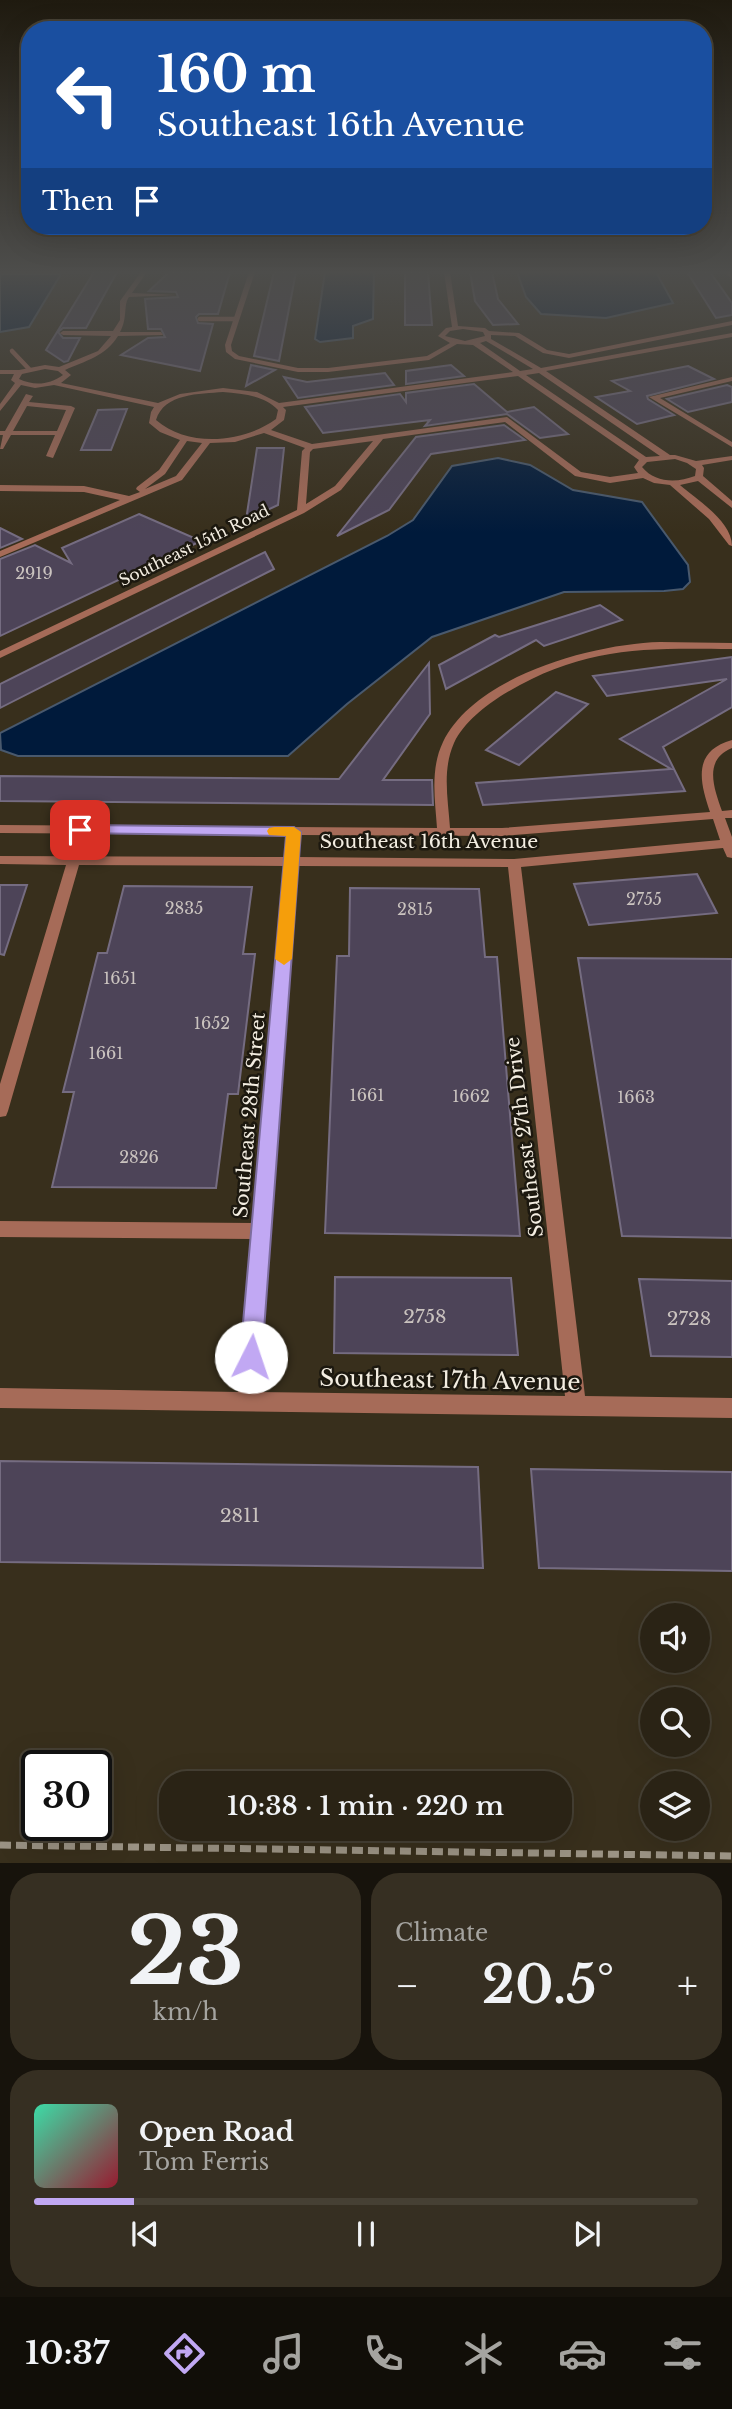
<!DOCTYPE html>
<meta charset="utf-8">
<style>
body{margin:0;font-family:"Libre Baskerville",serif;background:#362f22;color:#f1f3f6;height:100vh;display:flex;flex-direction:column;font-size:26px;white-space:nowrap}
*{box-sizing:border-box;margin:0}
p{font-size:23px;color:#a5a4a0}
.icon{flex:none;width:38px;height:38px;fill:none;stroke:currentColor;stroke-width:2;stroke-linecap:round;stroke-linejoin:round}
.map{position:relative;height:1863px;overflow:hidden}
.drawer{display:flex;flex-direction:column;gap:10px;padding:10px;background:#17130c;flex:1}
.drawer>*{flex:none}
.banner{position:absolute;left:21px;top:21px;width:691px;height:214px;border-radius:28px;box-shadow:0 7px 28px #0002,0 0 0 2px #464034;background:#1a4fa0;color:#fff;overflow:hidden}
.tools{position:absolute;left:640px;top:1603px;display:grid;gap:14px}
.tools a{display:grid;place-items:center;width:70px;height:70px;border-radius:50%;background:#2a2315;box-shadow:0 7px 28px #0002,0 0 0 2px #464034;font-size:35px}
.speed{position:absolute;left:21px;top:1750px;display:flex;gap:14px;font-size:35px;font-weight:700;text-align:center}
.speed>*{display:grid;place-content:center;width:91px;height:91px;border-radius:50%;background:#2a2315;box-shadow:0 7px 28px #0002,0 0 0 2px #464034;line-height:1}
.speed .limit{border:4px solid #111;border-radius:10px;background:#fff;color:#111}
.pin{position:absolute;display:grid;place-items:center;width:60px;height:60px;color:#fff;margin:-30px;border-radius:14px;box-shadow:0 4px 10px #0006}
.me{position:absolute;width:77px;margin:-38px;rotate:4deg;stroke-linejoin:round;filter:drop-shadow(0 0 5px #0008)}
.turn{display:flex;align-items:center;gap:24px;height:147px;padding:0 21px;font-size:32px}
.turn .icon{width:91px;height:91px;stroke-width:2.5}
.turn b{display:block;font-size:49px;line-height:60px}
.then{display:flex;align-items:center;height:66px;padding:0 21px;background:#0003;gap:14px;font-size:26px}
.big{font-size:52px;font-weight:600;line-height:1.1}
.drawer .tile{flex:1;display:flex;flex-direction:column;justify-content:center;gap:10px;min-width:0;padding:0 24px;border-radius:28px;background:#362f22}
.drawer .dial{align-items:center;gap:0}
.dial b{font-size:91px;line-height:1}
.song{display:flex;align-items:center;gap:21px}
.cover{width:84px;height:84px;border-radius:10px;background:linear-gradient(135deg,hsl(160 70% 55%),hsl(350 70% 35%))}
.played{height:7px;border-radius:4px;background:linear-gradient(90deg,#c1a8f3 15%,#464034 15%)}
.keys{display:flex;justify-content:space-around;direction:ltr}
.heat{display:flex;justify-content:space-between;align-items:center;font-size:38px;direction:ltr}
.drawer .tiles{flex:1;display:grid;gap:10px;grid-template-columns:1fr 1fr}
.tile:last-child{grid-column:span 2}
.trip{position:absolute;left:159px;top:1771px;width:413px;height:70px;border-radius:28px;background:#2a2315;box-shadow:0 7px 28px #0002,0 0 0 2px #464034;font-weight:600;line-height:70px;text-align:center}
.tabs{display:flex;height:112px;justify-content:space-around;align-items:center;background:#110e08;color:#a5a4a0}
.tabs .icon{width:49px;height:49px}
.tabs .on{color:#c1a8f3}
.tabs b{font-size:32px;color:#f1f3f6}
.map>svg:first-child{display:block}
.water{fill:#001a3b;stroke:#49596d;stroke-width:2}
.building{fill:#4d4458;stroke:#756c81;stroke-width:2}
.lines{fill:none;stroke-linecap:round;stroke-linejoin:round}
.path{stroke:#9b9384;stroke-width:7;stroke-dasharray:11 5;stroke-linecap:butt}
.service{stroke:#a66b58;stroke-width:4.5}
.minor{fill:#a66b58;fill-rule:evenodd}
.route{fill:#c1a8f3;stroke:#7d6d9e;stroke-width:2}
.slow{fill:#f59e0b}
.labels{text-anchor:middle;stroke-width:5;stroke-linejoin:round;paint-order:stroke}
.far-street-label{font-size:16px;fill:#f3ede1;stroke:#1c180f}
.number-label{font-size:16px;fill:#cac3bf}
.street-label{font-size:19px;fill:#f3ede1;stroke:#1c180f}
.near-number-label{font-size:19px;fill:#cac3bf}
.near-street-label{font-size:23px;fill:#f3ede1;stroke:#1c180f}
</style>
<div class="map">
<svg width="732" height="1863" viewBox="0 0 732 1863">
<rect width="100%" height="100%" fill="#382f1c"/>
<g class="water">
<polygon points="325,272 374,272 373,319 353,326 353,338 320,342 315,339"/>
<polygon points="517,272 656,272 673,303 606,318 541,314 526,297"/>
<polygon points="0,274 61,274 29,327 0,332"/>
<polygon points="498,458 530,465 573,490 642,502 688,565 690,582 683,589 664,591 564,592 432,637 347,704 288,756 18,756 1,750 0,733 387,536 413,520 452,466"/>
</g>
<g class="building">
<polygon points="94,272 117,272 86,328 63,328 58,332 63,338 80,338 68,361 64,362 46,350"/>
<polygon points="169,272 230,272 218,314 199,314 196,317 198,323 213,324 200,371 121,355 148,338 165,337 161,329 148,329 145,299 178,297 176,292 149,291"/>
<polygon points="274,272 296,272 279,361 254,356"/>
<polygon points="405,272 428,272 432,325 405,325"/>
<polygon points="470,272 492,272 498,299 518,324 493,325 475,301"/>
<polygon points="687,272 710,272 732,303 732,315 716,318"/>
<polygon points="251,365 275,370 246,386"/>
<polygon points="451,365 464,376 406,384 406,371"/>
<polygon points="688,366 714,379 647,396 648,399 674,415 637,424 596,397 630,391 612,381"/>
<polygon points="385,373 394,385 298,398 284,377 307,382"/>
<polygon points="474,384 507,412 534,407 568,434 540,438 507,414 425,426 430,420 323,433 305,407 400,394 406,402 406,393"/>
<polygon points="727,385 732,387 732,402 688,412 667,399"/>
<polygon points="127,409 111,450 81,450 98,410"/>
<polygon points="504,425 525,440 431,454 389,510 337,536 416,437"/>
<polygon points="257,448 284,448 278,505 246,520"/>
<polygon points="139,514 201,541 0,636 0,559 35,545 71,563 62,548"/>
<polygon points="0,528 22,539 0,548"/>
<polygon points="265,552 274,569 0,708 0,684"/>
<polygon points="600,605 622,620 544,646 536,640 446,689 439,665 495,635 499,637"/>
<polygon points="732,657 732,707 663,747 685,791 483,805 476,783 671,769 620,739 727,679 607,696 593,676"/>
<polygon points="429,663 430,714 383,780 432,780 433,805 0,801 0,776 339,779"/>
<polygon points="556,692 588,704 519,765 486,750"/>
<polygon points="697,874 717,913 589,925 574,884"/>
<polygon points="0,885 27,885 4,955 0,954"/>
<polygon points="124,886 252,887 243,954 255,954 238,1094 228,1094 216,1188 52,1187 74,1092 63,1092 98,953 107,953"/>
<polygon points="350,888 479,889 485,957 497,957 520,1236 325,1233 337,956 349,956"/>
<polygon points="578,958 732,959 732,1238 622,1236"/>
<polygon points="335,1277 511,1278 518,1355 334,1353"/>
<polygon points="639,1279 732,1281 732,1357 651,1356"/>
<polygon points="0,1461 478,1467 483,1568 0,1562"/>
<polygon points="531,1469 732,1472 732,1571 539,1568"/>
</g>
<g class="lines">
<polyline class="path" points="0,1845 732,1856"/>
<g class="service">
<polyline points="200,319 236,319"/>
<polyline points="12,351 29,369"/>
</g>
<g class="minor">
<path d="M141,272h6l-15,21 44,2 -47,2c-6,8 -1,21 -9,35h41l2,3 -45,1c-12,20 -33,25 -53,34l6,5 -10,8 97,20 22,-9 43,-6 34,4 22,11 234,-31 -40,-27 -16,-1 -28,16 -101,12h-30l-63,-13 -9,-7 -1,-7 24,-73h6l-24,73 1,6 7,5 59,12h30l99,-12 23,-13 -12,-7 8,-8 6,-1 -8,-55h6l8,54 27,2 4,3 30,2 28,17 22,4 163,-33v4l-163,33 -26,-5 -28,-17 -24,-1v4l50,29 191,-35v4l-186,34 124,84h5l21,6 36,-5v4l-30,5 2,3 -1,8 29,25v7l-34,-27 -18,4c17,15 52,36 52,61l-3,-1 -20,-26 -39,-34 -16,-2 -11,-5 -33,5 -35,-7 -70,-54 -122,17 -42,51 -37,23 -304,145v-7l297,-141 5,-59 3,-3 -41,-15 -29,9 -25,1 -28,37 -182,77v-6l120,-51 -36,-8 -84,-1v-6l84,1 45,10 11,-4 -4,-3 1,-2 22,-17 21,-30 -20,-8 -11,-9 2,-11 3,-5 -100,-22 -19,3 -14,-3 -21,26v-7l15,-21 -4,-3 3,-6h-14v-4h19l26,-5 14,2 39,-16 13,-15 -48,-1 -3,-2 3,-2h50l7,-11v-19zM463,329l20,3 2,4 -20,5 -20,-5 5,-5zM486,341l47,28 -13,2 -40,-28zM45,369l13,2 5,4c-14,10 -29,11 -44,4l3,-5zM539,373l121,83 -14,1 -120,-82zM518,376l121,84 -5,7 4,6 -28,4 -29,-5 -74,-55 -195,27 -41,-14 13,-10 2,-10 -3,-3zM223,392c20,2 41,3 55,18l-2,9c-33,24 -88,29 -120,1 8,-27 44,-26 67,-28zM187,441l15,2 -26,33 -31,13 20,-15zM373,441l-38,45 -29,18 4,-52 3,-3zM675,459l12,4 9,6 -1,7c-18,7 -40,7 -53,-9l5,-5z"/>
<polygon points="725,272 731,272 732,279"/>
<polygon points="732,377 732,381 660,398 732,442 732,447 649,397"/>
<path d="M26,394l7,2 -4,6 42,4 4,2 -22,50 -7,-2 9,-21h-44l-8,14h-3l3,-14h-3v-4h5zM27,406l39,4 -9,21h-44z"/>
<path d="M660,642l72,1v6c-89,-1 -148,-3 -228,45 -19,12 -40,28 -50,49 -12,27 -6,56 -4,85h52l208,-16c-11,-32 -17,-61 22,-72v8c-29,12 -18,40 -10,63l10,-1v8h-7l7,19v21l-5,-1 -4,-9 -202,19 64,529 147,2v20l-732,-10v-20l238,4 14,-153 -252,-2v-16l253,2 32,-357 -206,-1 -71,246 -2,5 -6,1v-33l66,-219 -66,-1v-8l285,1 2,-22 -287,-2v-8l437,3c-2,-29 -7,-59 6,-86 32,-66 149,-98 217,-100zM713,819l7,21 -206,19 -216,-2 2,-22 202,1zM298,866l210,1 57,529 -307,-4z"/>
</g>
</g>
<linearGradient id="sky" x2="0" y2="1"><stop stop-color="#1f1a0f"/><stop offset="0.51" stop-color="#4d4d4b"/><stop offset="1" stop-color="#4d4d4b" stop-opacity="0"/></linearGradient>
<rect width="732" height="533" fill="url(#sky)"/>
<polygon class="route" points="80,825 294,827 301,832 262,1357 258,1365 251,1368 243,1365 240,1357 286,836 75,833 73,830 75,827"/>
<polygon class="slow" points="274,827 294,827 301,832 292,959 284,965 275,959 286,836 269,835 267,831 269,828"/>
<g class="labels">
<g class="far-street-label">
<text transform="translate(194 545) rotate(-26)" y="6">Southeast 15th Road</text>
</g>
<g class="number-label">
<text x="34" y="579">2919</text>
<text x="644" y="905">2755</text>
<text x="184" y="914">2835</text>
<text x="415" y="915">2815</text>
<text x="120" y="984">1651</text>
<text x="212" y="1029">1652</text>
<text x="106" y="1059">1661</text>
<text x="367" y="1101">1661</text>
<text x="471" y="1102">1662</text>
<text x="636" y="1103">1663</text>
<text x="139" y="1163">2826</text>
</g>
<g class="street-label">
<text x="429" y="848">Southeast 16th Avenue</text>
<text transform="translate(249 1115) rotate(-85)" y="7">Southeast 28th Street</text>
<text transform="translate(524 1137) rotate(-97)" y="7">Southeast 27th Drive</text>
</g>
<g class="near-number-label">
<text x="425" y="1323">2758</text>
<text x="689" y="1325">2728</text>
<text x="240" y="1522">2811</text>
</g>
<g class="near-street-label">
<text transform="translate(450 1380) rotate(1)" y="8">Southeast 17th Avenue</text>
</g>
</g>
</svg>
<div class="tools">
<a><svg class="icon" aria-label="sound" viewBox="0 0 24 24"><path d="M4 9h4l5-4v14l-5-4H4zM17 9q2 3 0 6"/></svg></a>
<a><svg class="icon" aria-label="search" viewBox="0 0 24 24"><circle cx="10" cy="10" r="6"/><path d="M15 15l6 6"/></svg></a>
<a><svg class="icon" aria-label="layers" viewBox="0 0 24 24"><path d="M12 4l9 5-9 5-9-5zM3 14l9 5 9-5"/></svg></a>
</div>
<div class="speed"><div class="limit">30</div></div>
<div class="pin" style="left:80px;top:830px;background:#d93025"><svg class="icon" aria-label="arrive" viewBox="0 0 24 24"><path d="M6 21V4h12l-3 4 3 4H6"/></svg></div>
<svg class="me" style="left:251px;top:1357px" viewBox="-20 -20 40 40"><circle r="19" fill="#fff"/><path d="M0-13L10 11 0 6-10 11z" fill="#c1a8f3"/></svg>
<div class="trip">10:38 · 1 min · 220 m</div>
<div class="banner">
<div class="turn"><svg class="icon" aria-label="left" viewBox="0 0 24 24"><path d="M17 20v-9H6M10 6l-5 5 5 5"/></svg><div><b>160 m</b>Southeast 16th Avenue</div></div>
<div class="then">Then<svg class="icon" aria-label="arrive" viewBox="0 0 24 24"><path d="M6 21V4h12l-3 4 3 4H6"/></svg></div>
</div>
</div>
<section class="drawer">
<div class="tiles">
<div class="tile dial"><b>23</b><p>km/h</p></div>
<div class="tile"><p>Climate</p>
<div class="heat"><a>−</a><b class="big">20.5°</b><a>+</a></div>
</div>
<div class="tile">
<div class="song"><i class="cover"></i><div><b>Open Road</b><p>Tom Ferris</p></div></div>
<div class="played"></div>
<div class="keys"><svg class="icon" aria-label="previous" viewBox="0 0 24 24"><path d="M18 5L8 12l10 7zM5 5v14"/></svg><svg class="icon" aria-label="pause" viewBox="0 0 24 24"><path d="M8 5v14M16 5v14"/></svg><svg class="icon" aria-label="next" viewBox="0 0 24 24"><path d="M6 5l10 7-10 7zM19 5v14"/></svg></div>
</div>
</div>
</section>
<nav class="tabs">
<b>10:37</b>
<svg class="icon on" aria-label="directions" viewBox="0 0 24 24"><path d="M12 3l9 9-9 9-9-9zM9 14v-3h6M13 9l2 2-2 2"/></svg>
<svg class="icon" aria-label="music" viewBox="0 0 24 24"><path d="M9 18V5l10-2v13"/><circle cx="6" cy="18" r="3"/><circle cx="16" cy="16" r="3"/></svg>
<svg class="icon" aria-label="phone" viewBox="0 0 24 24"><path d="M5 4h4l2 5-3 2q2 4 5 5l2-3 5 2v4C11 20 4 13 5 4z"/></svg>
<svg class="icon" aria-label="climate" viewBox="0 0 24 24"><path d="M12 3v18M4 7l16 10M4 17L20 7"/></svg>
<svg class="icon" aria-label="car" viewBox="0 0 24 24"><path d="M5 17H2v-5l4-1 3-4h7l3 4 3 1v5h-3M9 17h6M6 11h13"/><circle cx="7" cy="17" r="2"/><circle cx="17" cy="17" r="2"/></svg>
<svg class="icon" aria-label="filters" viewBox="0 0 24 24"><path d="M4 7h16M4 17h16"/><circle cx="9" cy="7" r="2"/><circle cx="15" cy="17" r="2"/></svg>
</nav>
